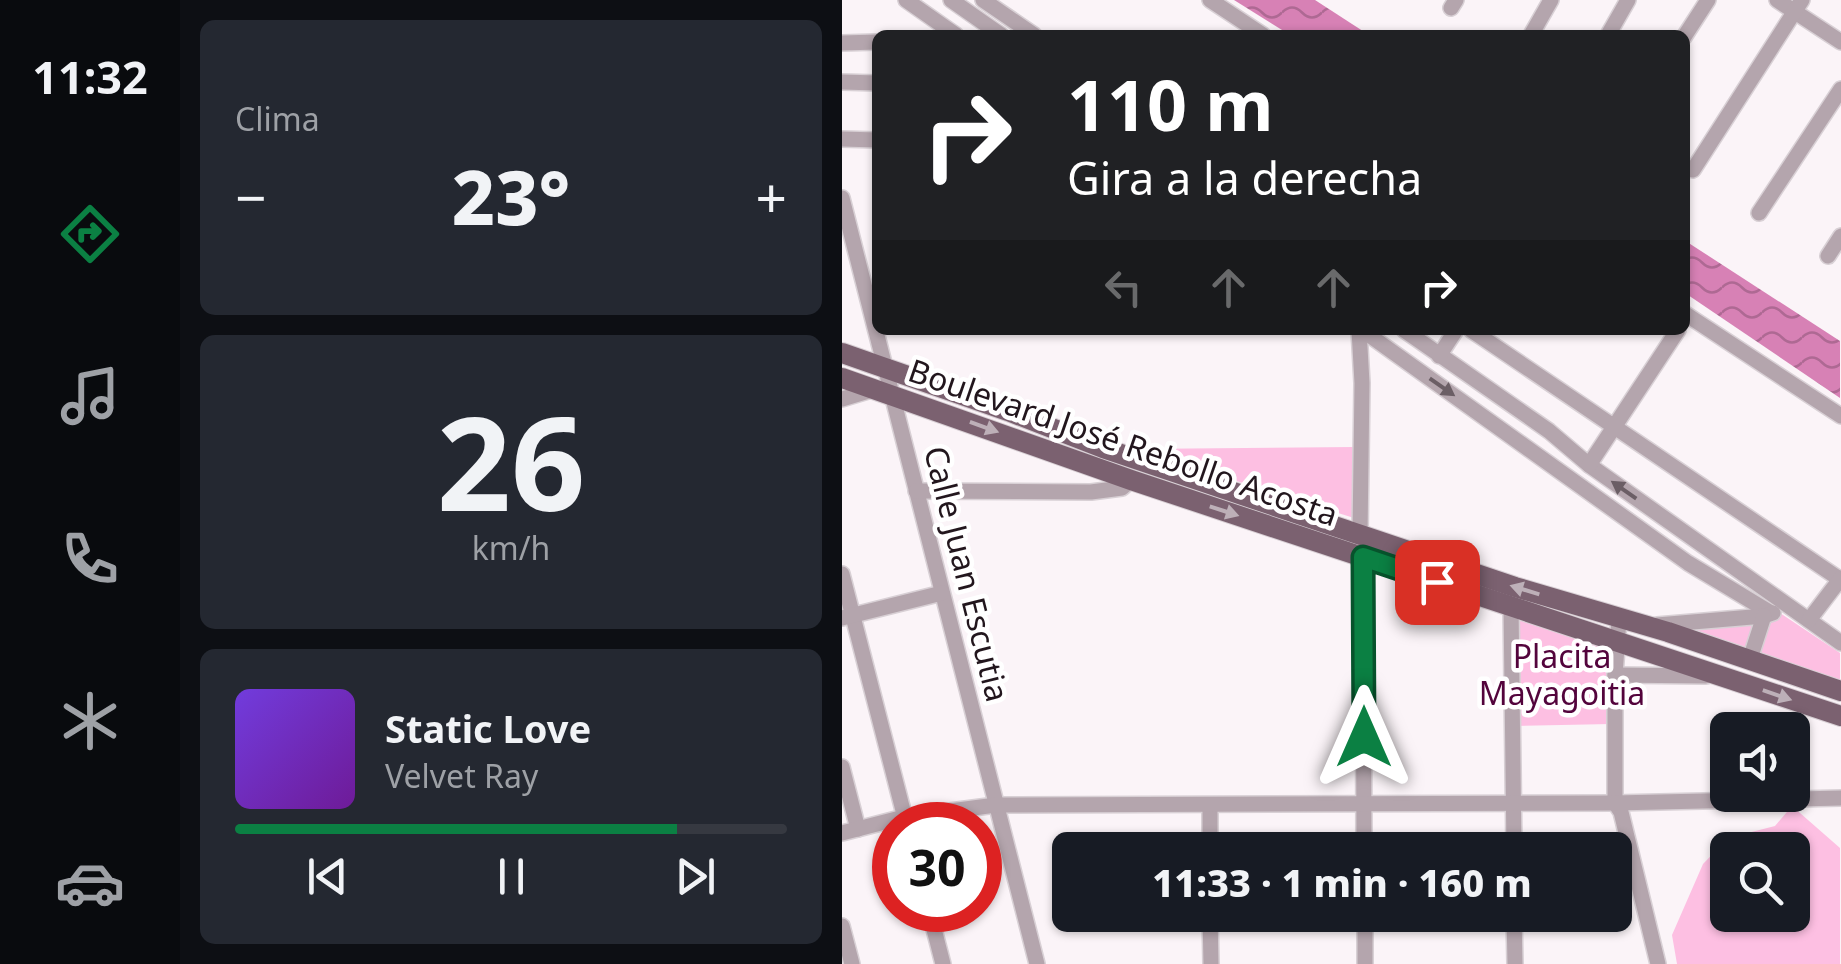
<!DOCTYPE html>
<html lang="es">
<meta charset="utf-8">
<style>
body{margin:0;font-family:"Noto Sans",sans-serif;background:#242831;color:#f1f3f6;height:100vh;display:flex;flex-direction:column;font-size:38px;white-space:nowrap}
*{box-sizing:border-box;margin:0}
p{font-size:32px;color:#9ea1a6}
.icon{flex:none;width:55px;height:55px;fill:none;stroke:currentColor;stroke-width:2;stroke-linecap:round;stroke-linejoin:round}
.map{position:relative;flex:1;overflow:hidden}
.drawer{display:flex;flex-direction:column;gap:20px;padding:20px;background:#0d0f14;width:662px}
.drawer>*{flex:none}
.hud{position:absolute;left:30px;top:30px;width:818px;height:305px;border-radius:15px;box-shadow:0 2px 8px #0004;background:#202124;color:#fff;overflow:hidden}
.buttons{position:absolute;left:868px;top:712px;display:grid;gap:20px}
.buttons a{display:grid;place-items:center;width:100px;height:100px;border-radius:15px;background:#171b24;box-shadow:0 2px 8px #0004;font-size:50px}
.speed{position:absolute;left:30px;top:802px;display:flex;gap:20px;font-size:50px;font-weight:700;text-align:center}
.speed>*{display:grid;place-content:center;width:130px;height:130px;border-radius:50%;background:#171b24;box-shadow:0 2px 8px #0004;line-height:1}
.speed .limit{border:15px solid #d22;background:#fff;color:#111}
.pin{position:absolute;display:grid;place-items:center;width:85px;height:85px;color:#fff;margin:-42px;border-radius:20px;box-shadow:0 5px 15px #0006}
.me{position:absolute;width:110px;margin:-55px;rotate:0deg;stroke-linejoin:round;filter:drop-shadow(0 0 8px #0008)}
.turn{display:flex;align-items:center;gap:35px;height:210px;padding:0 30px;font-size:45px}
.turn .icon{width:130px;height:130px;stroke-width:2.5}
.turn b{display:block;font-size:70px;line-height:85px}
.lanes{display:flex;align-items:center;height:95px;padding:0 30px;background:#0003;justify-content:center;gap:50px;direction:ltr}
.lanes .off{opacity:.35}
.big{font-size:75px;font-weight:800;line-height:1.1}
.drawer .tile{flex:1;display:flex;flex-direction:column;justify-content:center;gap:15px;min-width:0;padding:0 35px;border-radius:15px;background:#242831}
.drawer .dial{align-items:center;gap:0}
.dial b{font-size:130px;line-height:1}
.song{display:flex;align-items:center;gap:30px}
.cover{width:120px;height:120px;border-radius:15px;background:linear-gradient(135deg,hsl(260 70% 55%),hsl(280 70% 35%))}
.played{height:10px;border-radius:5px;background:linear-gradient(90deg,#0b8043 80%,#363941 80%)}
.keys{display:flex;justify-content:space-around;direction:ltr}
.heat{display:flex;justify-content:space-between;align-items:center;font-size:55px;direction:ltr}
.trip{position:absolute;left:210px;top:832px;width:580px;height:100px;border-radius:15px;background:#171b24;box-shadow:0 2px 8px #0004;font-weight:800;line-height:100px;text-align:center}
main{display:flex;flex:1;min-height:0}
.dock{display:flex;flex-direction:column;width:180px;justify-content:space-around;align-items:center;background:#090b0e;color:#9ea1a6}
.dock .icon{width:70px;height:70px}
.dock .active{color:#0b8043}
.dock b{font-size:45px;color:#f1f3f6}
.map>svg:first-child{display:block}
.green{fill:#fdbfe2;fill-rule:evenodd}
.water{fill:url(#water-waves)}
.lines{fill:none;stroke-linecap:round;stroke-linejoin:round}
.minor-casing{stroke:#d8d0d5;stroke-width:18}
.major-casing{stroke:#d8d0d5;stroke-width:22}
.minor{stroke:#b4a5ad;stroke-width:15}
.major{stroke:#7b6170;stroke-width:20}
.oneway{fill:#6b5e65}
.oneway2{fill:#bdb0b8}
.route-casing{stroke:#07532c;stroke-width:25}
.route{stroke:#0b8043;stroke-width:18}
.labels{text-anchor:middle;stroke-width:9;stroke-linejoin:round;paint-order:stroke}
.street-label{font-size:32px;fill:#22161d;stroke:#fff}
.park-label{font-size:32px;fill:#53043c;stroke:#fff}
</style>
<main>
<nav class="dock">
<b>11:32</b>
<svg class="icon active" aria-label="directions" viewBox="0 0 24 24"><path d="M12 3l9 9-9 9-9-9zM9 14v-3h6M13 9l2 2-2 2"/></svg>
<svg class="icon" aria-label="music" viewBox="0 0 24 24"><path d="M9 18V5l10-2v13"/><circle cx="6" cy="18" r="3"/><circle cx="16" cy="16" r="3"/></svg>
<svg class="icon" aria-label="phone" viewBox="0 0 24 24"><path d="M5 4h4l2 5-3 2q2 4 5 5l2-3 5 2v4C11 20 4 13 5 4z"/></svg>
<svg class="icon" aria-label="climate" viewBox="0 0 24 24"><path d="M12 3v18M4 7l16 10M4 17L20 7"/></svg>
<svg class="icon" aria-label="car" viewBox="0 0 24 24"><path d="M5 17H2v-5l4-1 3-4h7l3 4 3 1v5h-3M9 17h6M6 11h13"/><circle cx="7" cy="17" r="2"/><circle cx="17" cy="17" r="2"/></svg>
</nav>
<section class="drawer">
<div class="tile"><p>Clima</p>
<div class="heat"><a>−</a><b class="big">23°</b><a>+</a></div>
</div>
<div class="tile dial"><b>26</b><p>km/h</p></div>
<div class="tile">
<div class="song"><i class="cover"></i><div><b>Static Love</b><p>Velvet Ray</p></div></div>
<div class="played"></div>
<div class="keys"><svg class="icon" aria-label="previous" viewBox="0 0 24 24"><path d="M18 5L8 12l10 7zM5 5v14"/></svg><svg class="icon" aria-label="pause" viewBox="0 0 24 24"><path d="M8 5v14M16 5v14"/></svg><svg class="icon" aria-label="next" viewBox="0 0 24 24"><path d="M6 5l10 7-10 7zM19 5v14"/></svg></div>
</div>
</section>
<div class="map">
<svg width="999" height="964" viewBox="0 0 999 964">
<defs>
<pattern id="water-waves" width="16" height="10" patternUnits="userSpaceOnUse" patternTransform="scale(2.5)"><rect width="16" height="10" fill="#d781b5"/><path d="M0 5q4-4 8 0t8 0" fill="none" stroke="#ae6993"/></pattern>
</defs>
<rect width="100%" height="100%" fill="#fbf4f8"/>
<g class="green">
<polygon points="512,447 512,518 293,449"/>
<polygon points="672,608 770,642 769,724 672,726"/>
<polygon points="938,613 998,653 998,685 829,626"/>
<path d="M950,806l48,42v116h-163l-5,-29 31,-71 25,-26 47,-12zM885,850h65v65h-65z"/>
</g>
<g class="water">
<polygon points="392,0 473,0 527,35 448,35"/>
<polygon points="842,240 998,341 998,398 843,293"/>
</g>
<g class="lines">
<defs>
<g id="minor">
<polyline points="64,0 114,35"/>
<polyline points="109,0 159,35"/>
<polyline points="141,0 192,35"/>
<polyline points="368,0 421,35"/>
<polyline points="935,0 999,42"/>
<polyline points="609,8 614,0"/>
<polyline points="689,35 709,0"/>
<polyline points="766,35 786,0"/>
<polyline points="842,37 866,0"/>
<polyline points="0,43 35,42"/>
<polyline points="0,82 35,83"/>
<polyline points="0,139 35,140"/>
<polyline points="851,170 960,0"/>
<polyline points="0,198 195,964"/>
<polyline points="917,213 999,89"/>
<polyline points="986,256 999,236"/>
<polyline points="842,313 999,416"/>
<polyline points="517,330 520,383 518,535"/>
<polyline points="520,330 846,563 929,613"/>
<polyline points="562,330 707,431 747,465 999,643"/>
<polyline points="629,330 999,580"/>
<polyline points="597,356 614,330"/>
<polyline points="0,399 33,389"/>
<polyline points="747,465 836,330"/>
<polyline points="74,491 249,492 280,488 289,480"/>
<polyline points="521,557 522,850"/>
<polyline points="0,574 64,822"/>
<polyline points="669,606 672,850"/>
<polyline points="0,618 100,593"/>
<polyline points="777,619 773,675 773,803 779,812 816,964"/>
<polyline points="967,620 999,578"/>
<polyline points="815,625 922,616 931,613"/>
<polyline points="908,659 922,616"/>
<polyline points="773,675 864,676"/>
<polyline points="0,767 16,829"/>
<polyline points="368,805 368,850"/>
<polyline points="0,833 62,817 154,805 773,803 999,798"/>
<polyline points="87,910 101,964"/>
<polyline points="368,915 369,964"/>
<polyline points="523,915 523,964"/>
<polyline points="672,915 673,964"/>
<polyline points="0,926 10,964"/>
</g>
<g id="major">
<polyline points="0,353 166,411 261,448 673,587 826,632 999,691"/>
<polyline points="0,378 289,480 999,716"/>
</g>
</defs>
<use href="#minor" class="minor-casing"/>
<use href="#major" class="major-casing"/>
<use href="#minor" class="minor"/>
<use href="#major" class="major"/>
</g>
<defs><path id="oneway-solid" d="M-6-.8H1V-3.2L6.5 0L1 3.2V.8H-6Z" transform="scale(2.5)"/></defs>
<g class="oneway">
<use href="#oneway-solid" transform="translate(600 387) rotate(35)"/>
<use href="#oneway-solid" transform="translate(782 490) rotate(-145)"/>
</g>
<g class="oneway2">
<use href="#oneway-solid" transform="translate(142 427) rotate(20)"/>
<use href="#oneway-solid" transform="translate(382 511) rotate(18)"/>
<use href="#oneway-solid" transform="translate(683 590) rotate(-163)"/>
<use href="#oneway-solid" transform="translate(935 695) rotate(19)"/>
</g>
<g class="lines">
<defs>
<polyline id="route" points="522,737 521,557 595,582"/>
</defs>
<use href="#route" class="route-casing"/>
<use href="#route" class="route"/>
</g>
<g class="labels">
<g class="street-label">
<text transform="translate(281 443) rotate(19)" y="11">Boulevard José Rebollo Acosta</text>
<text transform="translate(124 574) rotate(76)" y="11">Calle Juan Escutia</text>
</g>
<g class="park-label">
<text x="720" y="668">Placita<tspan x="720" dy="37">Mayagoitia</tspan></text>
</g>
</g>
</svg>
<div class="buttons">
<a><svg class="icon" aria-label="sound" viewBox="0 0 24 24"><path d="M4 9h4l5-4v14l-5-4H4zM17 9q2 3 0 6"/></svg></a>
<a><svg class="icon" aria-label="search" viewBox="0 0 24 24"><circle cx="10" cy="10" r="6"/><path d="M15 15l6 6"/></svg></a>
</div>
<div class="speed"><div class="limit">30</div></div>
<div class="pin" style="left:595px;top:582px;background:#d93025"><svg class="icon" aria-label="arrive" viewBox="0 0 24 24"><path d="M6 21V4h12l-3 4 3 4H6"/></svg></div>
<svg class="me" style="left:522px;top:737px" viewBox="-20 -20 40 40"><path d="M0-17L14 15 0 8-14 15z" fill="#0b8043" stroke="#fff" stroke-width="4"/></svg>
<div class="trip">11:33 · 1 min · 160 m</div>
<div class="hud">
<div class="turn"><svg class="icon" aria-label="right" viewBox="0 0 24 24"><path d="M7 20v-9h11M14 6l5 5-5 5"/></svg><div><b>110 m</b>Gira a la derecha</div></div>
<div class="lanes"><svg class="icon off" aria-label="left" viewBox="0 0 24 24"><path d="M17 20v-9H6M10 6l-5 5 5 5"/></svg><svg class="icon off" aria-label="ahead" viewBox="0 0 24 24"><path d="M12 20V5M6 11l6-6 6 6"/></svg><svg class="icon off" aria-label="ahead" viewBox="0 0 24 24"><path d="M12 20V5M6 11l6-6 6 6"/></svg><svg class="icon" aria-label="right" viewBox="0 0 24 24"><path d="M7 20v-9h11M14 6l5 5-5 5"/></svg></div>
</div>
</div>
</main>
